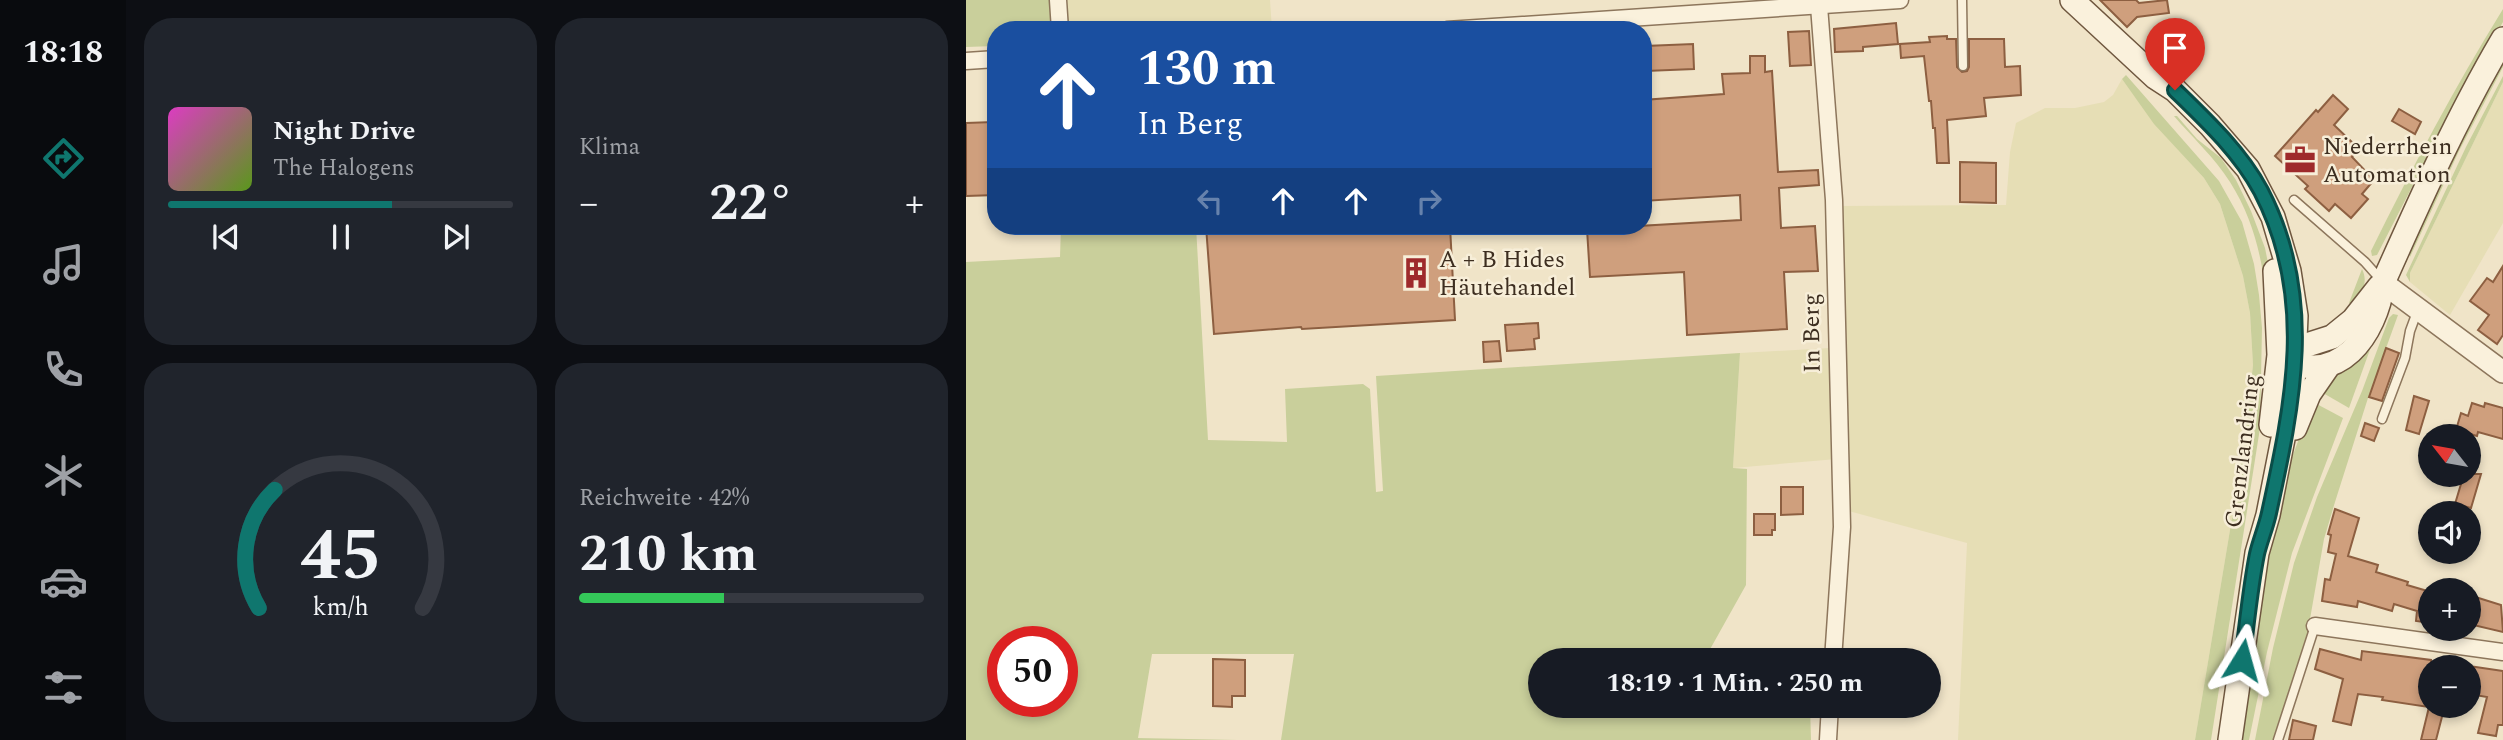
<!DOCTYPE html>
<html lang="de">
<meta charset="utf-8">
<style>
body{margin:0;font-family:Spectral,serif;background:#20242c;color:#f1f3f6;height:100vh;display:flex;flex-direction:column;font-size:26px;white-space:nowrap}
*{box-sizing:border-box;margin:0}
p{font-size:23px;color:#9ea1a6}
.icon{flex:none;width:38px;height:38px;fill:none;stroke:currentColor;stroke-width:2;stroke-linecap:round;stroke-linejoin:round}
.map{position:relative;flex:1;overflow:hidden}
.drawer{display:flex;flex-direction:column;gap:18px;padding:18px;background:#0d0f14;width:840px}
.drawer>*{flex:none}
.hud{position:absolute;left:21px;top:21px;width:665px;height:214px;border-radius:28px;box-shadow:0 4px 10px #0003;background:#1a4fa0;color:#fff;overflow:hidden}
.needle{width:46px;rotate:301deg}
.buttons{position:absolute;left:1452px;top:424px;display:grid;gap:14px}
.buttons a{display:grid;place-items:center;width:63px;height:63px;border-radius:50%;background:#171b24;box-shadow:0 4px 10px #0003;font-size:35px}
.speed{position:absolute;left:21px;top:626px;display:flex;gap:14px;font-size:35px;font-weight:700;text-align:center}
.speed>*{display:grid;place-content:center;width:91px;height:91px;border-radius:50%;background:#171b24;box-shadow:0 4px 10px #0003;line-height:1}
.speed .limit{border:10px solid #d22;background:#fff;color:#111}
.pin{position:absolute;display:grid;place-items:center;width:60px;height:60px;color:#fff;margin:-72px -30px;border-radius:50% 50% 50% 0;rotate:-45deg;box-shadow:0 0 7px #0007}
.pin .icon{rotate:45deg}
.me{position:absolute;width:77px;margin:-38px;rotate:8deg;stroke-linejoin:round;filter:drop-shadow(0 0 5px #0008)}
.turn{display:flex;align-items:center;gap:24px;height:147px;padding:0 35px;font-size:32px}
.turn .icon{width:91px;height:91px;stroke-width:2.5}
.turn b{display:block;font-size:49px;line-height:60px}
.lanes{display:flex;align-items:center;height:66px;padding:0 35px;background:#0003;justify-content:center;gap:35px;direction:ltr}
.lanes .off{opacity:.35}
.big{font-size:52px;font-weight:700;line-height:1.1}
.drawer .card{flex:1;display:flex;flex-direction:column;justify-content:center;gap:10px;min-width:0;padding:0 24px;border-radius:28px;background:#20242c}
.drawer .dial{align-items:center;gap:0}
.dial svg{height:182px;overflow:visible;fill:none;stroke:#363941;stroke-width:7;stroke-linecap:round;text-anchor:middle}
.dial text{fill:#f1f3f6;stroke:none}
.song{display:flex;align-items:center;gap:21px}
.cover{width:84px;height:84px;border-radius:10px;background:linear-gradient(135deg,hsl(310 70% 55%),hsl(90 70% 35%))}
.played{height:7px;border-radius:4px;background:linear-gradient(90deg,#0f766e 65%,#363941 65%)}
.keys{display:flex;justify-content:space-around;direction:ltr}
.heat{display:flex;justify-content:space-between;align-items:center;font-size:38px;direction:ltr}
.charge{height:10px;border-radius:5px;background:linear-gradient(90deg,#34c759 42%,#363941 0)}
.drawer .tiles{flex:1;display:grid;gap:18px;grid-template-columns:repeat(2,1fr)}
.trip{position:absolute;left:562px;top:648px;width:413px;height:70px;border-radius:35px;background:#171b24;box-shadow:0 4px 10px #0003;font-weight:700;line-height:70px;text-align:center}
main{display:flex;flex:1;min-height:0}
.menu{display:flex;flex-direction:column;width:126px;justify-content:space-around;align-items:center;background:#090b0e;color:#9ea1a6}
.menu .icon{width:49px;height:49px}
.menu .selected{color:#0f766e}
.menu b{font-size:32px;color:#f1f3f6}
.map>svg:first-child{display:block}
.farmland{fill:#e6deb5}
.green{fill:#c9cf9b;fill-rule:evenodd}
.building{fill:#cf9f7d;stroke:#8d5f41;stroke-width:2}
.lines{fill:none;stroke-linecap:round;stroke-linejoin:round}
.service-casing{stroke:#8d765c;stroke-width:11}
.minor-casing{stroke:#8d765c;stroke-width:19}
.tertiary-casing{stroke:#8d765c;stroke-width:24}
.secondary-casing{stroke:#6f573f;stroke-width:26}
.service{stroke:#faf1dc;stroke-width:8}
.minor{stroke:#faf1dc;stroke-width:16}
.tertiary{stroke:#faf1dc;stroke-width:21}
.secondary{stroke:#faf1dc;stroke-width:23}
.route-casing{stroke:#0a4d48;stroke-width:18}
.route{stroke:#0f766e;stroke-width:12}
.labels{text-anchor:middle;stroke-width:5;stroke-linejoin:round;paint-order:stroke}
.poi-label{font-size:24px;fill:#3d2e20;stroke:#f7eed8;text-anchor:start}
.street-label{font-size:24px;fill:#3d2e20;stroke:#f7eed8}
</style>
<main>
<nav class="menu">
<b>18:18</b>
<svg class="icon selected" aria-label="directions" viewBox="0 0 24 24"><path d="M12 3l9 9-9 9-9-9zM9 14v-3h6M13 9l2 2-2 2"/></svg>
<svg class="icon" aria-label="music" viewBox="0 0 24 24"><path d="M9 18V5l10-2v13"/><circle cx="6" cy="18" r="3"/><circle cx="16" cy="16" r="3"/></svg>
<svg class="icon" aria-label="phone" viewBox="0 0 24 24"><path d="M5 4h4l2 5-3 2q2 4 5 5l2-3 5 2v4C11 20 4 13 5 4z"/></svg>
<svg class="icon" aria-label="climate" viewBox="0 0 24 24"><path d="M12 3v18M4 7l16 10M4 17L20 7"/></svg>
<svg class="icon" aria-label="car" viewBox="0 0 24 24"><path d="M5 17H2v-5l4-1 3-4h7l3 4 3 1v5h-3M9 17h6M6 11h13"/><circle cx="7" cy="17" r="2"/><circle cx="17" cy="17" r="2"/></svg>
<svg class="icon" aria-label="filters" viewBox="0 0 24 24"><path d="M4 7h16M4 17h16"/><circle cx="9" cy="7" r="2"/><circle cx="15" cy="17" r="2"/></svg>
</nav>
<section class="drawer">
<div class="tiles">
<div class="card">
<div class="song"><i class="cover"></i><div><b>Night Drive</b><p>The Halogens</p></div></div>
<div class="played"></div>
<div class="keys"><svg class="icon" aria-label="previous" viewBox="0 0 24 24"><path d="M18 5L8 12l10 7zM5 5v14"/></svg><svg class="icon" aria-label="pause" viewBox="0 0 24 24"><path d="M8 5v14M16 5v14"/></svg><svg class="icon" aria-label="next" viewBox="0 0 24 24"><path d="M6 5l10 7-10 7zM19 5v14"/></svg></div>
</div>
<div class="card"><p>Klima</p>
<div class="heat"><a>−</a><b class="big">22°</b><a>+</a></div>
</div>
<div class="card dial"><svg viewBox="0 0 100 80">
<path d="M14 69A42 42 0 1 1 86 69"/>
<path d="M14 69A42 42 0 0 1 21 17" stroke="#0f766e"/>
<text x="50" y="56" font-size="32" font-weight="700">45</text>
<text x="50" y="72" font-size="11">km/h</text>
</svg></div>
<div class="card"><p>Reichweite · 42%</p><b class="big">210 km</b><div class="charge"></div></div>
</div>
</section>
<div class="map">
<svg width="1537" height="740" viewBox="0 0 1537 740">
<rect width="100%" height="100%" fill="#f0e4c8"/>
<g class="farmland">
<polygon points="97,0 304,0 306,30 99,30"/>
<polygon points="1156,79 1189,124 1238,178 1254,204 1277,276 1284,313 1287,365 1278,446 1229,740 992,740 1001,543 879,510 872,206 1040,205 1044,152 1050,123 1079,108 1109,108 1138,102 1147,95"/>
<polygon points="1537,82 1537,223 1484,315 1444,282 1444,273"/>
<polygon points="864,348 871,459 767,468 774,353"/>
</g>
<g class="green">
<polygon points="0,0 88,0 89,30 30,30 30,46 0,47"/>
<path d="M1537,9v13l-53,91 -73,142 -5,1 -1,-5c41,-83 83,-163 132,-242z"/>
<polygon points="1537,54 1537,67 1493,151 1444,257 1443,251 1502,122"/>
<polygon points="1160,75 1253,181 1276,222 1288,264 1293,295 1296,328 1294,428 1245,740 1229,740 1278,446 1287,365 1284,313 1277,276 1254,204 1238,178 1188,124 1156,79"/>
<polygon points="1537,76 1537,82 1444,273 1444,282 1440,275 1500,147"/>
<path d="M1208,116h3l20,23 24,19 15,22 15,31 14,37 4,20 1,58c-6,-53 -11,-98 -40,-144 -15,-24 -38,-45 -56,-66z"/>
<path d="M95,226h135l12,214 79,2 -2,-53 78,-5 7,5 6,103 7,-1 -7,-115 364,-23 -7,115 14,1 -1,116 -42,75h-164v45h270l1,35h-530l13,-86h-142l-14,84 99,2h-271v-478l94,-5zM37,642h59v60h-59z"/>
<path d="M1396,269c7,15 -1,24 -7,37l-6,-3z"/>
<polygon points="1427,314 1432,315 1402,398 1369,502 1358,539 1344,619 1346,627 1307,740 1289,740 1307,648 1328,563 1351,497 1396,391 1423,318"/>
<polygon points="1411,330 1383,408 1357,393 1369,375"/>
<polygon points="1347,402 1377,418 1326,553 1301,652 1283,740 1272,740 1299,566 1320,473"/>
</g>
<g class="building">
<polygon points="1134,0 1170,0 1173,3 1201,0 1203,13 1171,17 1161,27"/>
<polygon points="930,23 932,44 897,47 897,51 869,52 868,29"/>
<polygon points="843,31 845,65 824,66 822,32"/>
<polygon points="981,36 981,39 990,39 991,67 996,72 1001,71 1003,67 1003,39 1038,39 1039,67 1054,66 1055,95 1018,98 1020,116 981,120 983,163 971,163 969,128 967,128 965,101 963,101 958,56 935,58 934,44 964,42 963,37"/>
<polygon points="727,44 728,69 680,71 679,46"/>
<polygon points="784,56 799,56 799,72 806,71 812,172 852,170 853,185 813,188 815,228 849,226 852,271 818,272 821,329 721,335 718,272 624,277 621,229 775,220 774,195 677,201 677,163 679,163 677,100 758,94 756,74 784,73"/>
<polygon points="1367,95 1382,109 1368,125 1392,148 1386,157 1408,180 1396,194 1402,199 1385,218 1369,204 1363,211 1339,189 1342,186 1309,156 1350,110 1352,112"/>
<polygon points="1433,109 1455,122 1449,134 1426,121"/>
<polygon points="27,122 27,136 30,136 30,195 0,196 0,123"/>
<polygon points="994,162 1030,163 1030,203 994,202"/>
<polygon points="240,226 484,226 489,320 336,329 335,327 248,334"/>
<polygon points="1537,266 1537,335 1531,344 1512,330 1523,315 1504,301 1521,278 1527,282"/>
<polygon points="572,323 573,338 568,339 569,349 541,351 539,325"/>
<polygon points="533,341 535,361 518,362 517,342"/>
<polygon points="1420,348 1433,353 1416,401 1403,397"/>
<polygon points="1448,396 1463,401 1453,434 1440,430"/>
<polygon points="1506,403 1518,407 1519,403 1537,408 1537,439 1512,432 1511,436 1490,430 1495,413 1502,416"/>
<polygon points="1399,423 1413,428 1408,441 1395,436"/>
<polygon points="1498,474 1515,474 1505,508 1489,504"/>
<polygon points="815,487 837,487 837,514 815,515"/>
<polygon points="1369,509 1393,518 1382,556 1412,565 1410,572 1442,582 1441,585 1465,592 1465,623 1450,621 1451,611 1428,604 1426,611 1392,601 1391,607 1356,601 1359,579 1364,580 1370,554 1362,552 1365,535 1362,534"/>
<polygon points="788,514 809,514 809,530 806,530 806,535 788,535"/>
<polygon points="1503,595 1535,605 1537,632 1503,624"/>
<polygon points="1354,649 1395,660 1396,651 1465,660 1465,705 1479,705 1470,740 1455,740 1463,707 1416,700 1417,697 1392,694 1385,725 1367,721 1377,679 1349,669"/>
<polygon points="247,659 279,660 279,696 266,696 266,707 247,706"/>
<polygon points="1503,666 1537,671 1537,725 1532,725 1530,736 1512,733 1521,697 1503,694"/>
<polygon points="1327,720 1350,726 1347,740 1323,740"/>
</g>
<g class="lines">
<defs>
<g id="service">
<polyline points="996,0 997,66"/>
<polyline points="1328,200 1399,262 1415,280"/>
<polyline points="1416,419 1439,358 1444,331 1451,312"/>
<polyline points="1312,740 1349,626"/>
</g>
<g id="minor">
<polyline points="92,0 94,30"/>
<polyline points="853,6 868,200 876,527 867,660"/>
<polyline points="481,30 934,0"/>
<polyline points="0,61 30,59"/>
<polyline points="1349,626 1537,652"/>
<polyline points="862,740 864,705"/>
</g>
<polyline id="tertiary" points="1417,283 1537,372"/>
<g id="secondary">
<polyline points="1106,0 1189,77 1209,90 1244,125 1282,169 1307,217 1323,271 1330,316 1327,388 1302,515 1291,553 1264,740"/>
<polyline points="1319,352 1366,337 1387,320 1413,287"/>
<path d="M1315,357c57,33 95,-23 102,-74 37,-83 74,-166 120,-244"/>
<polyline points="1305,425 1313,355 1309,271"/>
<polyline points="1329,428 1343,394 1363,365"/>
</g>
</defs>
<use href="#service" class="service-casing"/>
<use href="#minor" class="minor-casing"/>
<use href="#tertiary" class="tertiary-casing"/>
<use href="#secondary" class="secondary-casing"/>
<use href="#service" class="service"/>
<use href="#minor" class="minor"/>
<use href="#tertiary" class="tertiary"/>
<use href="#secondary" class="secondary"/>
</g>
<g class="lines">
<defs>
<path id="route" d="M1209,90c31,30 65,62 86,101 55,106 32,212 8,322 -3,14 -9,28 -12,41 -7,35 -10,71 -15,106"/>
</defs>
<use href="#route" class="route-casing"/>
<use href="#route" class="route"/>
</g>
<defs>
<symbol id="office-bare" viewBox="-9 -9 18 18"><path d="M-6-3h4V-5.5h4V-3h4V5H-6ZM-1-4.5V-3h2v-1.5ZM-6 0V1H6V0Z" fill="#9e2a2b" stroke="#f7eed8" stroke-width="2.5" paint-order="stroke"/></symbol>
<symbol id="building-bare" viewBox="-9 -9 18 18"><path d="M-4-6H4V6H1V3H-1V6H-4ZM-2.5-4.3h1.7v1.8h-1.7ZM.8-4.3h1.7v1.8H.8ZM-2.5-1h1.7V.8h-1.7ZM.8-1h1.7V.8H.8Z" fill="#9e2a2b" stroke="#f7eed8" stroke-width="2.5" paint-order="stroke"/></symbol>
</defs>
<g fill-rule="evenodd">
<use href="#office-bare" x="1312" y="138" width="44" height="44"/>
<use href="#building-bare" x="428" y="251" width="44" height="44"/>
</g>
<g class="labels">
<g class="poi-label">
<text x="1357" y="154">Niederrhein<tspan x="1357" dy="28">Automation</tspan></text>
<text x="473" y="267">A + B Hides<tspan x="473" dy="28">Häutehandel</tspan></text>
</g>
<g class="street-label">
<text transform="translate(845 333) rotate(-91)" y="8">In Berg</text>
<text transform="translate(1276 451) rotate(-83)" y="8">Grenzlandring</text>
</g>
</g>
</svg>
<div class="buttons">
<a><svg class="needle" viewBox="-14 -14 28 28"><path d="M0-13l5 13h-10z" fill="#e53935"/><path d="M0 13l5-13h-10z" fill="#9ea1a6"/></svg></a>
<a><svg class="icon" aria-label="sound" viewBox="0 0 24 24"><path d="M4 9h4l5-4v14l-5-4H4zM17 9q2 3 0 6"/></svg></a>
<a>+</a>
<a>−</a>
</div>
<div class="speed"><div class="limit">50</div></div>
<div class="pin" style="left:1209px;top:90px;background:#d93025"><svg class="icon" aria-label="arrive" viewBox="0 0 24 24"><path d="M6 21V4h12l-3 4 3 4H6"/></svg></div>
<svg class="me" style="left:1276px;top:660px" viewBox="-20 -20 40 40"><path d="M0-17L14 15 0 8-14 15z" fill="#0f766e" stroke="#fff" stroke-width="4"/></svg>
<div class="trip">18:19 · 1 Min. · 250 m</div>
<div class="hud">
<div class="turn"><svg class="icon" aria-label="ahead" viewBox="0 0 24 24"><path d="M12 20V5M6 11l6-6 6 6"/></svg><div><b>130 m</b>In Berg</div></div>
<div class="lanes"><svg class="icon off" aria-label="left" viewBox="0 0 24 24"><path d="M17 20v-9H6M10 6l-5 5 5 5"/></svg><svg class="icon" aria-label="ahead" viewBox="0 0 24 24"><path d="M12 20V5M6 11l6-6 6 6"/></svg><svg class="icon" aria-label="ahead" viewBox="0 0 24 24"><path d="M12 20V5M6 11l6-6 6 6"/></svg><svg class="icon off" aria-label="right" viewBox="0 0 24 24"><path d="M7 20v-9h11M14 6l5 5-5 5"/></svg></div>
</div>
</div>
</main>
